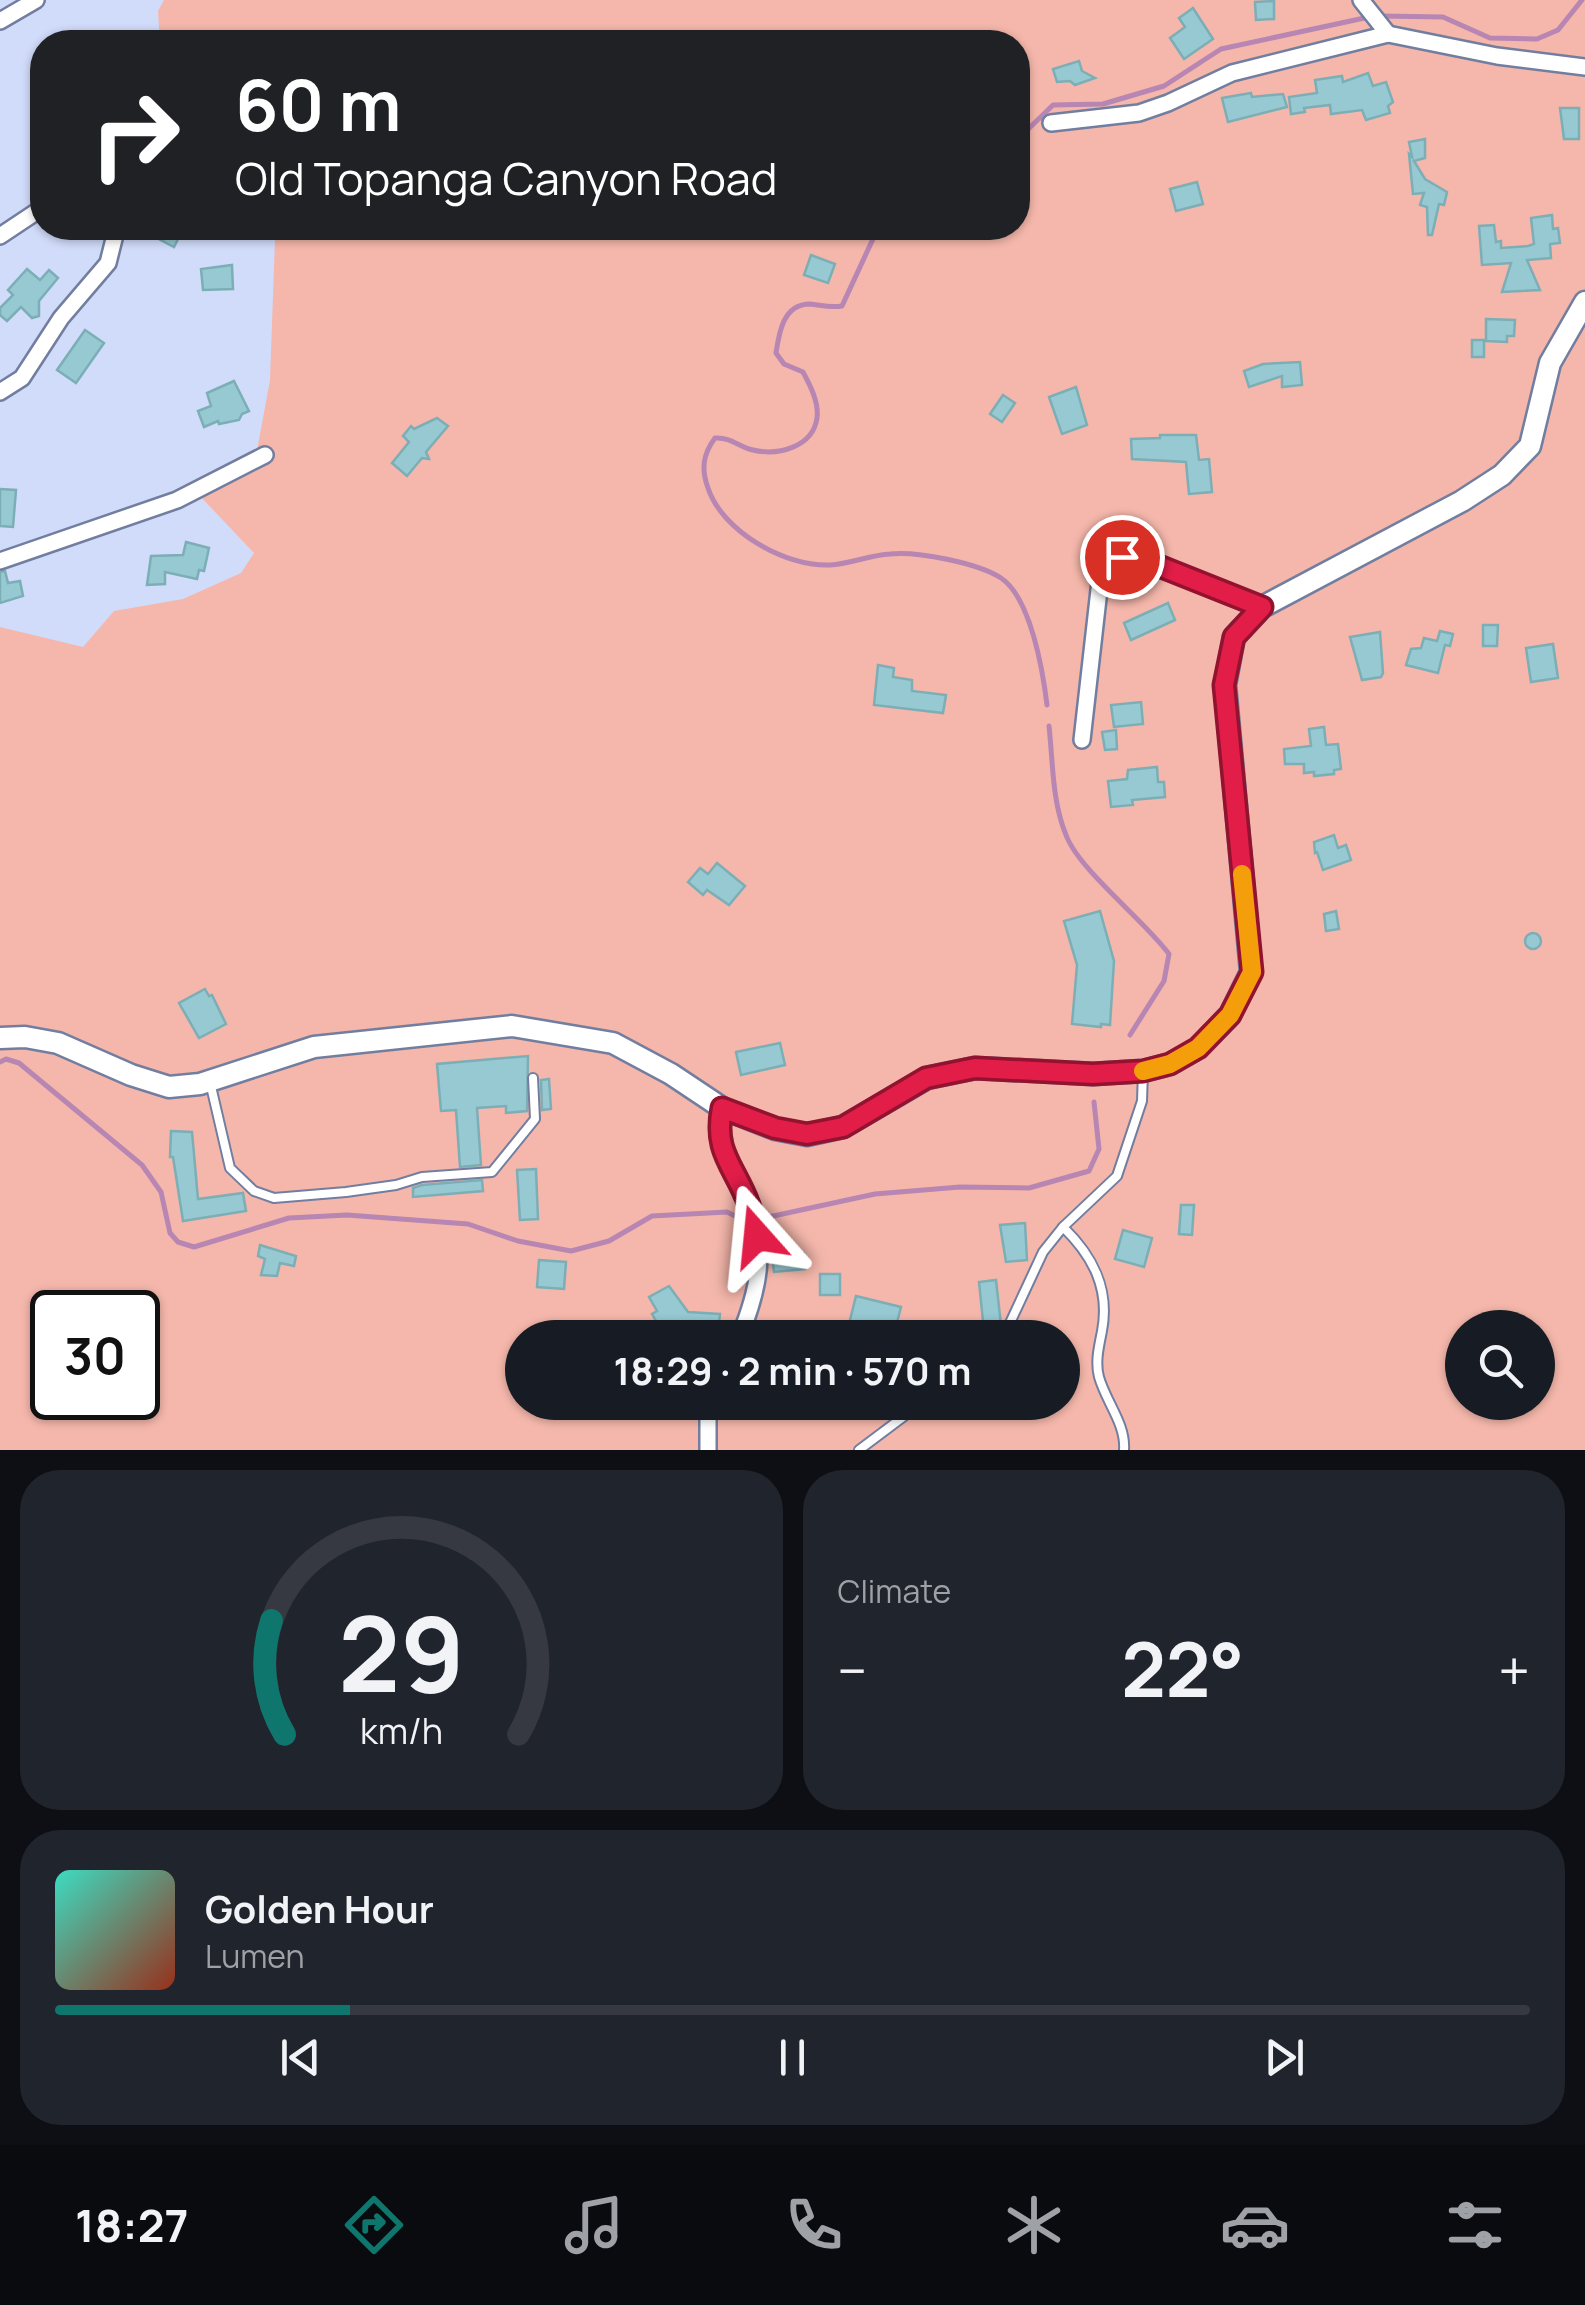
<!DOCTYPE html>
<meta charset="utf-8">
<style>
body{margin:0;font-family:Manrope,sans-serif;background:#20242c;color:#f1f3f6;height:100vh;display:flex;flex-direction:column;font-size:38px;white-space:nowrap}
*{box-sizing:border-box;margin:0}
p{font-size:32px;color:#9ea1a6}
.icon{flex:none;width:55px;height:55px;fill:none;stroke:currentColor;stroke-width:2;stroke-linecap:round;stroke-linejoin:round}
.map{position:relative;height:1450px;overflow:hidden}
.sheet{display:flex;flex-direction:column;gap:20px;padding:20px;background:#0d0f14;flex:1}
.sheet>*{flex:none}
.guide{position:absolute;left:30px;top:30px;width:1000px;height:210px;border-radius:40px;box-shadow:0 2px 8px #0004;background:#202124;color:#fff;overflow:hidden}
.tools{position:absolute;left:1445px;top:1310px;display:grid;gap:20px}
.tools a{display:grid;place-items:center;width:110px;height:110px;border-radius:50%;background:#171b24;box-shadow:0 2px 8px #0004;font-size:50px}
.speed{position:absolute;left:30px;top:1290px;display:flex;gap:20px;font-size:50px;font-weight:700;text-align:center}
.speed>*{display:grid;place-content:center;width:130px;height:130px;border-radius:50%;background:#171b24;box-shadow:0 2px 8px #0004;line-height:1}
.speed .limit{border:5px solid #111;border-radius:15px;background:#fff;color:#111}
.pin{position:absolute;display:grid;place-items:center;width:85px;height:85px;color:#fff;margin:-42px;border:5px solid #fff;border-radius:50%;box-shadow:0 2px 10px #0007}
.me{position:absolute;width:110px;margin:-55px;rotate:342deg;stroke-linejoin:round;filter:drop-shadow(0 0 8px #0008)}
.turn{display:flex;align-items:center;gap:35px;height:210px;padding:0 40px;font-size:45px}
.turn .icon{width:130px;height:130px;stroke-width:2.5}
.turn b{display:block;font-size:70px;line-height:85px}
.big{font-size:75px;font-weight:700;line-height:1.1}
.sheet .card{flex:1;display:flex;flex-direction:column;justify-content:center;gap:15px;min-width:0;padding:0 35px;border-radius:40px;background:#20242c}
.sheet .dial{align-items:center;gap:0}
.dial svg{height:260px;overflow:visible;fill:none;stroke:#363941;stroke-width:7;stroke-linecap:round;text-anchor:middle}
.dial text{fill:#f1f3f6;stroke:none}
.song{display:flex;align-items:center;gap:30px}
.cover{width:120px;height:120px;border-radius:15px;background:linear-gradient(135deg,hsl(170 70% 55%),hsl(10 70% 35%))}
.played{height:10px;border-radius:5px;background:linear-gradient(90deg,#0f766e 20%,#363941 20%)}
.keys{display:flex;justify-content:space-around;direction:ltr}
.heat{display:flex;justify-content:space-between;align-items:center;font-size:55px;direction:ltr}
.sheet .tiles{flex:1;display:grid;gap:20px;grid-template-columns:1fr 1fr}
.card:last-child{grid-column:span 2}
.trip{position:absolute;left:505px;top:1320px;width:575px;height:100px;border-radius:50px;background:#171b24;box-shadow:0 2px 8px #0004;font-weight:700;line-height:100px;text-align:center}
.dock{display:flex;height:160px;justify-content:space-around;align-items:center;background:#090b0e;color:#9ea1a6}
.dock .icon{width:70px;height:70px}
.dock .on{color:#0f766e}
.dock b{font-size:45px;color:#f1f3f6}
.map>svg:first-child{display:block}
.green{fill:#f5b7ab;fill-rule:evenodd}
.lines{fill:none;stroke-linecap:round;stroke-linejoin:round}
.stream{stroke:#b786b2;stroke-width:5}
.building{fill:#97c9d2;stroke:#7caeb6;stroke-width:2.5}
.service-casing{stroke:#727e9f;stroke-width:12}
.minor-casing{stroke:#727e9f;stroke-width:20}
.secondary-casing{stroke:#727e9f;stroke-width:25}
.service{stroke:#fff;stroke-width:8}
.minor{stroke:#fff;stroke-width:15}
.secondary{stroke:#fff;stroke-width:20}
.route-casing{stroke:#92132f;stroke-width:25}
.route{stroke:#e11d48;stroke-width:18}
.slow{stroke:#f59e0b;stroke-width:18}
</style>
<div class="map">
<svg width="1585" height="1450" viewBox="0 0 1585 1450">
<rect width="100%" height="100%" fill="#d1dcfa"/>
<path class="green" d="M164,0h1421v1450h-1585v-823l83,20 31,-36 69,-12 58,-26 13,-20 -56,-59 58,-38 14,-76 5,-141 -8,-11h751v-186h-858l-2,-31zM52,1312h86v86h-86zM1462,1328h76v74h-76zM522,1338h540v64h-540z"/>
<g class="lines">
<g class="stream">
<polyline points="1380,16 1443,17 1490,38 1537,39 1558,30 1582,0"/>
<polyline points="1018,139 1053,105 1103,104 1164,86 1221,49 1369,17"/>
<path d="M878,228l-36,78c-13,2 -21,-1 -32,-2 -27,0 -31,29 -34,49l8,11 19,8c7,13 16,30 14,46 -4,29 -39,38 -64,32 -14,-3 -22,-13 -38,-12 -12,16 -14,31 -7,50 14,43 77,79 122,77 20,-1 40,-10 60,-11 27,-3 88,9 111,24 30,20 42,94 46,127"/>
<path d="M1049,726c4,36 3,76 17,109 13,35 77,84 103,119l-5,27 -34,54"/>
<polyline points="0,1062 6,1059 19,1063 142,1165 161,1192 170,1233 178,1242 194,1247 289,1218 347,1215 468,1224 518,1241 571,1251 609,1241 652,1216 727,1212 735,1216"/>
<polyline points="764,1218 875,1194 960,1187 1029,1188 1089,1171 1099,1149 1094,1102"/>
</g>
</g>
<g class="building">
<polygon points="1274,1 1274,19 1256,20 1255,2"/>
<polygon points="1193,8 1213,39 1184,59 1170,38 1185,27 1179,18"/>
<polygon points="1079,61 1082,71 1095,78 1075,85 1070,81 1057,82 1053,69"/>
<polygon points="1368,73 1373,86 1386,82 1393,102 1388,106 1390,113 1366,120 1362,110 1331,114 1330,105 1304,108 1305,112 1291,114 1289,97 1317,93 1315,80 1342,76 1343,82"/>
<polygon points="1251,93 1252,97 1283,94 1287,107 1228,122 1222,98"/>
<polygon points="1560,108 1579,108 1579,139 1564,139"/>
<polygon points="1425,139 1425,158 1414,161 1425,179 1447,192 1444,205 1439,204 1432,235 1428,235 1427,207 1420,205 1424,193 1413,194 1409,154 1412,157 1409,142"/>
<polygon points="1197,182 1203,204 1176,211 1170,189"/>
<polygon points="1552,215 1553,229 1558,228 1560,243 1550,244 1551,258 1527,260 1540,290 1502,292 1511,263 1482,265 1479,226 1494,225 1496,242 1501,241 1501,248 1528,246 1534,244 1531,218"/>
<polygon points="138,228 169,228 181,233 174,247"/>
<polygon points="811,255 835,264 828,283 804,275"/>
<polygon points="232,265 233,289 203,290 201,269"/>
<polygon points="27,269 40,280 49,270 58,278 39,301 39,316 32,318 21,307 7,321 0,315 0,308 13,295 8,290"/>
<polygon points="1486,319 1515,320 1514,336 1507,336 1507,342 1486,341"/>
<polygon points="85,330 104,343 76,383 57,370"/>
<rect x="1472" y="340" width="12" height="17"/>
<polygon points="1300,362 1302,385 1282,387 1282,376 1249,387 1244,371 1263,364"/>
<polygon points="234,381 249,411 242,414 239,420 219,424 218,421 204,427 198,411 211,406 207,393"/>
<polygon points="1076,387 1087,425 1062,434 1049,397"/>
<polygon points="1003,395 1015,403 1002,422 990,414"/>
<polygon points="437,418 448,426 426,452 429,459 422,458 407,476 392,463 409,442 403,436 411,426 414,429"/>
<polygon points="1160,435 1196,435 1199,460 1209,459 1212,492 1189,494 1186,462 1132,459 1131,439 1160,438"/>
<polygon points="0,489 16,490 13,527 0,526"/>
<polygon points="186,542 209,548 204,571 199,570 197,579 165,572 165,584 147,585 151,556 183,555"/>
<polygon points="5,571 8,583 20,581 23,596 0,603 0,572"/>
<polygon points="1168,603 1175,620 1131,640 1124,623"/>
<polygon points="1483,625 1498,625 1497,646 1483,646"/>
<polygon points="1440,631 1453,634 1450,646 1445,645 1438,673 1406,665 1411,649 1421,648 1424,638 1437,641"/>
<polygon points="1380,632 1383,673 1381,677 1362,680 1350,637"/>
<polygon points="1553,644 1558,678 1531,682 1526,648"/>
<polygon points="878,665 894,668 893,677 912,680 912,691 946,695 943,713 874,705"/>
<polygon points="1141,702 1143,724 1114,727 1111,705"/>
<polygon points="1324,727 1326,745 1338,744 1341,769 1334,770 1334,774 1314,776 1314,772 1304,773 1304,764 1285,764 1284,749 1311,746 1309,729"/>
<polygon points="1116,730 1117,749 1105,750 1102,732"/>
<polygon points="1157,767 1158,782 1164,782 1165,797 1132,800 1133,805 1111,807 1108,781 1127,779 1128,770"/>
<polygon points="1334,835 1338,848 1346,845 1351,860 1323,870 1317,852 1315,853 1314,842"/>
<polygon points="717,863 745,886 729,905 707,890 703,895 688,882 700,868 708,874"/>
<polygon points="1100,911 1114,961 1110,1025 1101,1024 1101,1027 1072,1024 1077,965 1064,921"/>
<polygon points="1336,911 1339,929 1326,931 1324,914"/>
<circle cx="1533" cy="941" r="8"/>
<polygon points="205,989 209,996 212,995 226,1024 199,1038 179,1003"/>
<polygon points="780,1043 785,1065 741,1075 736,1052"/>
<polygon points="528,1056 527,1111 506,1113 506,1106 477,1108 481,1165 460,1167 456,1110 441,1111 437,1064"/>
<polygon points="549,1079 551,1109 542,1110 541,1080"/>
<polygon points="171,1131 192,1132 198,1199 243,1193 246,1211 183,1221 173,1157 170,1157"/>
<polygon points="536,1169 538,1219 520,1220 517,1170"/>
<polygon points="482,1180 483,1191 413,1197 413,1188 422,1185"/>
<polygon points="1181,1205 1194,1205 1192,1235 1179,1234"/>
<polygon points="1025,1223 1027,1260 1006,1262 1000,1225"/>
<polygon points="1123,1230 1152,1238 1144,1267 1115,1259"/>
<polygon points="260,1245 296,1256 294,1266 280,1263 277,1276 261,1275 265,1259 258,1256"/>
<polygon points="804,1253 805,1269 774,1272 772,1256"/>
<polygon points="539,1260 566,1262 564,1289 537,1287"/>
<rect x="820" y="1274" width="20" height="21"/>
<polygon points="996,1280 1001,1325 999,1330 984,1331 979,1282"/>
<polygon points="669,1286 688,1312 720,1314 719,1323 703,1338 674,1338 667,1325 660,1328 652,1314 657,1311 649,1297"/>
<polygon points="856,1296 901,1307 893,1338 848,1328"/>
</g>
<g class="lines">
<defs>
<g id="service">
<polyline points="210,1082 230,1168 254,1191 274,1198 346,1192 396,1185 422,1177 492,1172 535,1119 533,1078"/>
<path d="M1063,1227c30,29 47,62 39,104 -3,15 -7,31 -3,46 7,25 27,47 25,73"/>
<polyline points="1003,1338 1043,1252 1063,1227 1117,1176 1142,1101 1143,1071"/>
<polyline points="859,1450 923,1402"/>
</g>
<g id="minor">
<polyline points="1361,0 1388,34"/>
<polyline points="0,21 36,0"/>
<polyline points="1051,123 1139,113 1168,103 1232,73 1388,34 1497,56 1585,67"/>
<polyline points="0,236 42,208"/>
<polyline points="0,392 22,378 61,318 108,263 115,235 112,228"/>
<polyline points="0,561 177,500 265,455"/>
<polyline points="1082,740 1100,581 1114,559 1139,558 1262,607"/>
<path d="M722,1108c-9,43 10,57 26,94 20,48 10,90 -9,136"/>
<polyline points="708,1450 708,1418 713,1402"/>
</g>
<polyline id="secondary" points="0,1038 25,1037 58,1043 131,1075 169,1087 200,1084 314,1047 512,1026 613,1043 671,1074 722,1108 775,1129 807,1135 843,1127 927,1078 975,1068 1093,1074 1143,1071 1170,1064 1198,1048 1230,1015 1251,972 1225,685 1234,637 1262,607 1462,501 1502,475 1530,446 1550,363 1585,302"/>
</defs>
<use href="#service" class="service-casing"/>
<use href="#minor" class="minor-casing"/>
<use href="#secondary" class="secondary-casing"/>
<use href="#service" class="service"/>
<use href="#minor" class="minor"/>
<use href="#secondary" class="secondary"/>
</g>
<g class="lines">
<defs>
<path id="route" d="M757,1236c-2,-10 -4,-21 -8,-31 -14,-39 -36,-52 -27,-97l53,20 32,6 36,-7 83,-49 49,-10 118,6 50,-3 27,-7 28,-16 32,-33 22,-43 -28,-287 10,-48 28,-30 -123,-49 -17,-1"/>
</defs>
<use href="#route" class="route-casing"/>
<use href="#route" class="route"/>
<polyline class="slow" points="1143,1071 1170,1064 1198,1048 1230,1015 1252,972 1242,874"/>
</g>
</svg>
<div class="tools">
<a><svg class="icon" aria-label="search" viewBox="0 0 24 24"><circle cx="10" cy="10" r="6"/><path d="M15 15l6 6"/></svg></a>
</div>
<div class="speed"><div class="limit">30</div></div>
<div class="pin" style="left:1122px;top:557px;background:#d93025"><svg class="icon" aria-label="arrive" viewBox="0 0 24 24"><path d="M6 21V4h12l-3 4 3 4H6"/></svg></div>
<svg class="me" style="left:757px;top:1236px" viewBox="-20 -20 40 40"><path d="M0-17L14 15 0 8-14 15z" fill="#e11d48" stroke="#fff" stroke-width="4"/></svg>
<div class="trip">18:29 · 2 min · 570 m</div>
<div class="guide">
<div class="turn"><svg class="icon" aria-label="right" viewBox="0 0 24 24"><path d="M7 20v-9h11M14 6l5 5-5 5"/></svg><div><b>60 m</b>Old Topanga Canyon Road</div></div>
</div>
</div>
<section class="sheet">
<div class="tiles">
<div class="card dial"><svg viewBox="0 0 100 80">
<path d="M14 69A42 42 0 1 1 86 69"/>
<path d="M14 69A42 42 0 0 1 10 34" stroke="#0f766e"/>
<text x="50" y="56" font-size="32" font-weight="700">29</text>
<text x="50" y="72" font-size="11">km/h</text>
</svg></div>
<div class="card"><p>Climate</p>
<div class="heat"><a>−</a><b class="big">22°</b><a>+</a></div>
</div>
<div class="card">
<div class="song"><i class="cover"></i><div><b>Golden Hour</b><p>Lumen</p></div></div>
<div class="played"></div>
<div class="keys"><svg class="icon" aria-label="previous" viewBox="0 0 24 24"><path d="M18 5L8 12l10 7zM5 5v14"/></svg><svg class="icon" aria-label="pause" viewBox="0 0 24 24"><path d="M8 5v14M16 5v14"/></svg><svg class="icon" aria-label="next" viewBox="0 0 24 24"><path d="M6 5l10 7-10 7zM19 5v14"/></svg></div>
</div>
</div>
</section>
<nav class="dock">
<b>18:27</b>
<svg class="icon on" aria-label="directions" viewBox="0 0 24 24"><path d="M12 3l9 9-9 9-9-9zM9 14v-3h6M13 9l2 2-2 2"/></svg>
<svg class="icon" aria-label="music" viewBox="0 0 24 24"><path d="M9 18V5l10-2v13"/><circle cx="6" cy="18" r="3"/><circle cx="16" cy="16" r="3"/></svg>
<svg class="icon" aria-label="phone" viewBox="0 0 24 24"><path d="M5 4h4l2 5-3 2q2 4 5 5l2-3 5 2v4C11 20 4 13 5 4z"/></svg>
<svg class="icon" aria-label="climate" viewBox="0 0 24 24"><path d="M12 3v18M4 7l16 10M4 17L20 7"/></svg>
<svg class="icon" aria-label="car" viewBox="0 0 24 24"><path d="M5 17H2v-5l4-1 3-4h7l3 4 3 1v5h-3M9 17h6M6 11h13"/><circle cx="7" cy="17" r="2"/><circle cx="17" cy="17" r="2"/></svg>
<svg class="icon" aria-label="filters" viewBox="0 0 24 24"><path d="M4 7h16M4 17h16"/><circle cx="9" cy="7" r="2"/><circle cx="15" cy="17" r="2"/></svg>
</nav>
